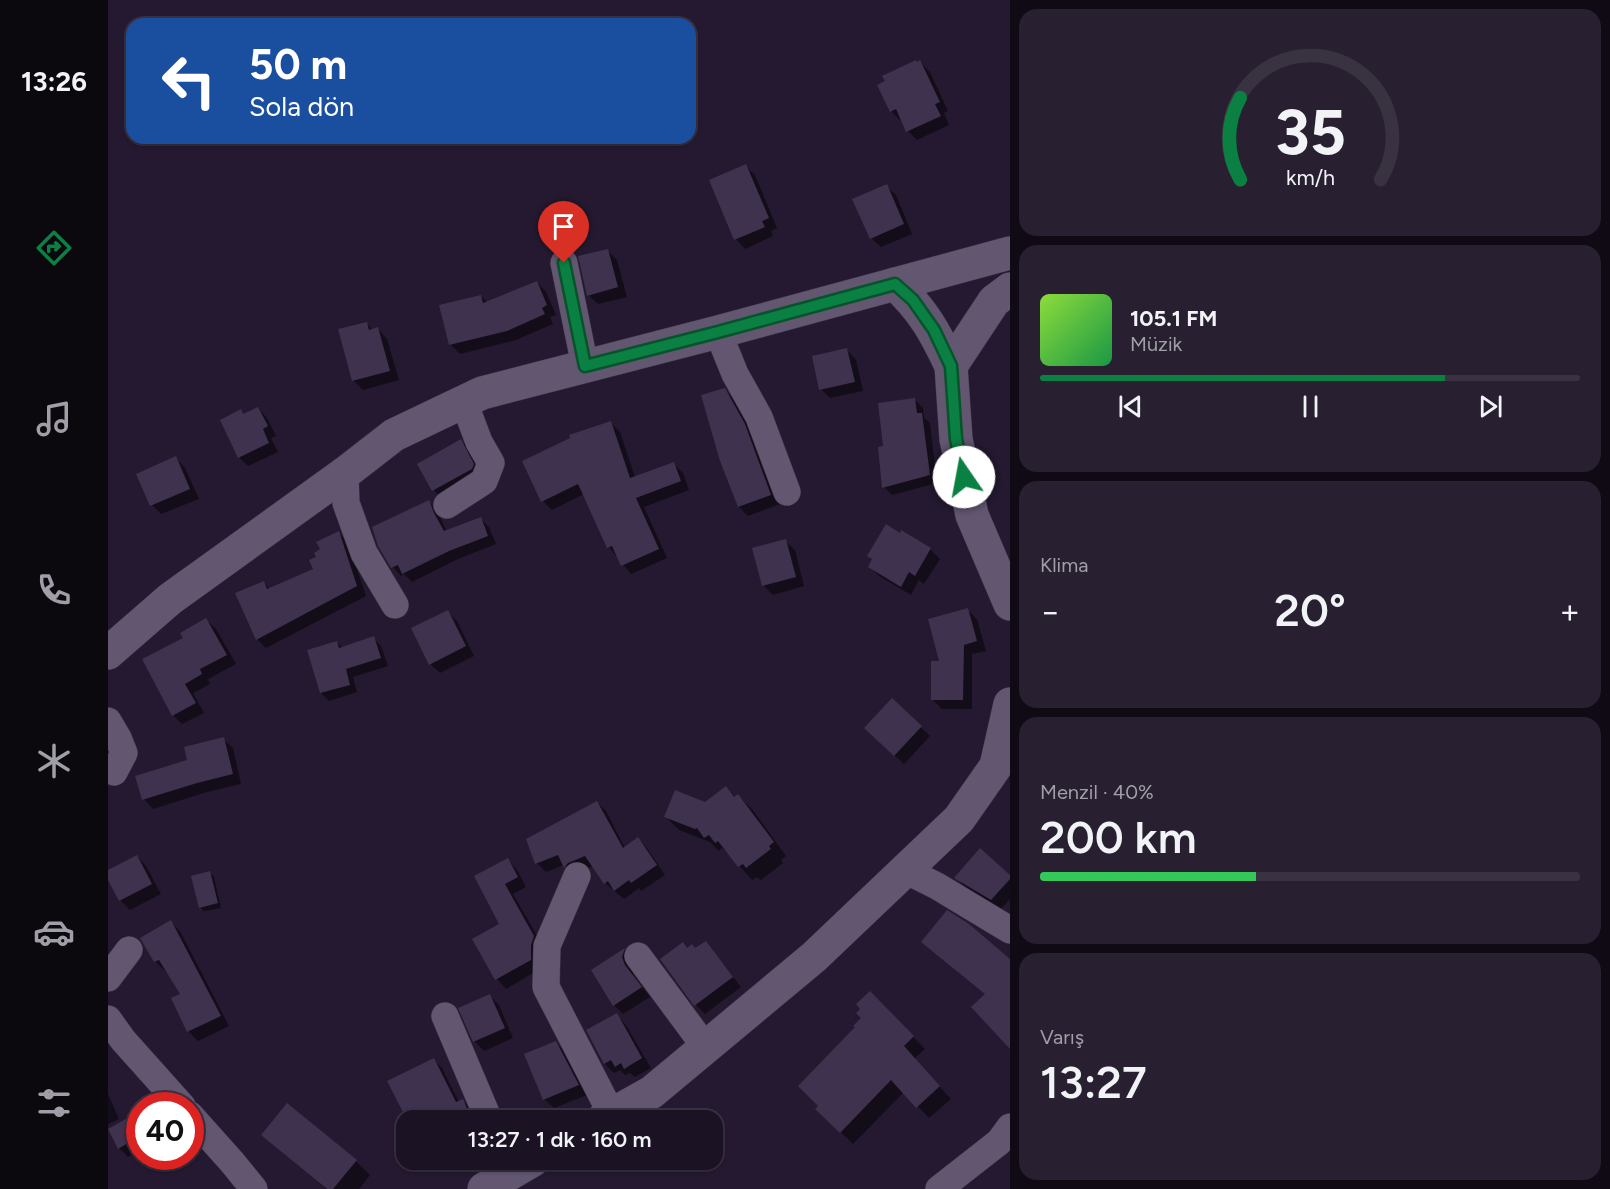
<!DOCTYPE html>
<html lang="tr">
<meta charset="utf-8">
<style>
body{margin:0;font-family:Figtree,sans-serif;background:#282031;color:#f1f3f6;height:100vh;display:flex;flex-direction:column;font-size:22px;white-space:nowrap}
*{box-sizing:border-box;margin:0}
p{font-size:20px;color:#a09ea6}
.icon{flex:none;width:33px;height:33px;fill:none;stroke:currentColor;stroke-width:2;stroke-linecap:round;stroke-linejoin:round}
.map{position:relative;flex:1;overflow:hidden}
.drawer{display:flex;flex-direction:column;gap:9px;padding:9px;background:#0f0a14;width:600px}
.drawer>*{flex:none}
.hud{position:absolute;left:18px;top:18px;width:570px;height:126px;border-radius:18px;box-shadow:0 2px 4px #0004,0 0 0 2px #393241;background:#1a4fa0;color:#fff;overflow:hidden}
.speed{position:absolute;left:18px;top:1092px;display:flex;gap:12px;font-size:30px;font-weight:700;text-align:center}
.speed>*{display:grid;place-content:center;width:78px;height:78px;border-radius:50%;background:#1b1324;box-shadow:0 2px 4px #0004,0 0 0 2px #393241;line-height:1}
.speed .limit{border:9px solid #d22;background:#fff;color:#111}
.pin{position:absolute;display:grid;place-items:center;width:51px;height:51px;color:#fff;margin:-62px -26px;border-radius:50% 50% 50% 0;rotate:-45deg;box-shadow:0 0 6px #0007}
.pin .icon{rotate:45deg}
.me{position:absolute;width:66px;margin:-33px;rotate:348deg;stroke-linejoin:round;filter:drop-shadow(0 0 4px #0008)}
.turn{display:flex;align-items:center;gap:21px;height:126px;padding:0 24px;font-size:27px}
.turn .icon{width:78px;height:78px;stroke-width:2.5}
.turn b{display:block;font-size:42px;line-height:51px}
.big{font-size:45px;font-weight:600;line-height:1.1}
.drawer .card{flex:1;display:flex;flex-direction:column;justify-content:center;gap:9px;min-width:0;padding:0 21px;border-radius:18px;background:#282031}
.drawer .dial{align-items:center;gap:0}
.dial svg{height:156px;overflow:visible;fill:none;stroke:#393241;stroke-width:7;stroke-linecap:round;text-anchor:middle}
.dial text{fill:#f1f3f6;stroke:none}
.song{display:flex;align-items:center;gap:18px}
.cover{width:72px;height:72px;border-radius:9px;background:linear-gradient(135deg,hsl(90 70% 55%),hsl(140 70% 35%))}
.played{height:6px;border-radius:3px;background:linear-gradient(90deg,#0b8043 75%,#393241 75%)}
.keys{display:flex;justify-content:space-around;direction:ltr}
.heat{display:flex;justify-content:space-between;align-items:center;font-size:33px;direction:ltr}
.charge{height:9px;border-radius:4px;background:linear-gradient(90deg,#34c759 40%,#393241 0)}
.trip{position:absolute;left:288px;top:1110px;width:327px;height:60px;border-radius:18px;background:#1b1324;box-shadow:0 2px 4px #0004,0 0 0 2px #393241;font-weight:600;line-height:60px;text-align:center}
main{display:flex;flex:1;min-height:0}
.dock{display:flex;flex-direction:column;width:108px;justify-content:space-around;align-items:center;background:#0b080e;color:#a09ea6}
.dock .icon{width:42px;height:42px}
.dock .active{color:#0b8043}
.dock b{font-size:27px;color:#f1f3f6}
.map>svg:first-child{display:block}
.shadow{fill:#0007}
.building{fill:#3f324e}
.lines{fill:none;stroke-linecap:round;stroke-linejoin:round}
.street-casing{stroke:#3e3547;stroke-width:28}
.secondary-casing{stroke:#3e3547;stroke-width:34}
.street{stroke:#625671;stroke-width:27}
.secondary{stroke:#625671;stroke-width:33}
.route-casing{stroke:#07532c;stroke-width:15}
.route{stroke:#0b8043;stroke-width:10}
</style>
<main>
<nav class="dock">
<b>13:26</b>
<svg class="icon active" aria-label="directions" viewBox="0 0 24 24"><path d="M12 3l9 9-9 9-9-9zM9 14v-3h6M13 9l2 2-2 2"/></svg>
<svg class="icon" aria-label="music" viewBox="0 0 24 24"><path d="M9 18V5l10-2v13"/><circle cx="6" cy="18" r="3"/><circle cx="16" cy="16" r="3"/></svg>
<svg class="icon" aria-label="phone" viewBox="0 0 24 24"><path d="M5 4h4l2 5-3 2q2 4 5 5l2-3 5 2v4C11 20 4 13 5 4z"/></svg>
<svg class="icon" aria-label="climate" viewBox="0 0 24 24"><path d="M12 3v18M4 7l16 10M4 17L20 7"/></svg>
<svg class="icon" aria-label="car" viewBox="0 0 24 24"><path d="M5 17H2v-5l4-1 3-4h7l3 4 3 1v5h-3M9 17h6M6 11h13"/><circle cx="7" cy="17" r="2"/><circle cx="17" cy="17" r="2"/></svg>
<svg class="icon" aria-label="filters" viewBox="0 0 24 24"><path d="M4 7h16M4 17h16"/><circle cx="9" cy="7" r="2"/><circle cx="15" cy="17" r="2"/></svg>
</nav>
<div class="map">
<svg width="902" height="1189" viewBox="0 0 902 1189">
<rect width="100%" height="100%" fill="#241930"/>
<g class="shadow">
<polygon points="812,62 822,72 840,111 836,113 841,125 809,140 800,131 794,120 793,121 783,111 771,86"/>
<polygon points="531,138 552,138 537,144"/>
<polygon points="637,166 647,175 669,228 663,231 665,236 637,249 628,239"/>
<polygon points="778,186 788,195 804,234 773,247 763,238"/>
<polygon points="499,250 509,260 519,297 490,304 480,295"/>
<polygon points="429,282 438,292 448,315 442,317 445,324 408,340 352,354 342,344 373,296 380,303"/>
<polygon points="259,324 265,330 270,329 279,339 291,380 255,390 245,380"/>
<polygon points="739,350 748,360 755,391 722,398 713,389"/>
<polygon points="617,390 626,400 646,435 672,504 640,516 631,507"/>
<polygon points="807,400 815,408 816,418 822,423 829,483 784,495 776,487 777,447"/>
<polygon points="150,408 159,418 168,436 163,438 170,452 140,466 131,457 132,411 136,415"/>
<polygon points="503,423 512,432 527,477 566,464 575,473 581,490 536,507 559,558 523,574 501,547 476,494 444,510 435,501"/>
<polygon points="353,441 362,450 374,475 335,500 326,490 311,465"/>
<polygon points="68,458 77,468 91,499 53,514 44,505"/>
<polygon points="321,502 329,511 339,532 372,518 381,527 388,544 350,559 304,582 296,574 293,576 285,567"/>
<polygon points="794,532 822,549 832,559 816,584 811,580 803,595 771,576 762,566 765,561 761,556"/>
<polygon points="230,533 240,542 258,596 158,648 149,639 156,583 162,589 207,570 210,558 215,550"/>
<polygon points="677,541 687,550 696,586 665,595 655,585"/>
<polygon points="860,610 869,619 878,651 864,654 864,709 834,709 825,700 833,663"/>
<polygon points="339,612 349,621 366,656 332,673 322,664"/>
<polygon points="98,620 108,629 128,664 100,679 102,684 85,693 96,713 74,724 65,715 77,638"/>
<polygon points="265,638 273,646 280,666 245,677 249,692 221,701 213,693 229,643 235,648"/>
<polygon points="784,701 822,736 796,764 768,738"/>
<polygon points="115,739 125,748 133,784 99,792 45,809 36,799 81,761"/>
<polygon points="618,788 628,798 630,796 644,809 678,856 673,860 675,863 653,880 649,877 644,880 622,855 614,848 611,851 602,842 571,830 558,817 597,804"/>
<polygon points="489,802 498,811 517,848 530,839 539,848 557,875 533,891 531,888 516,899 497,883 485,866 469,872 466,875 456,865 438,872 429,863"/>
<polygon points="29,856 38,866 53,894 22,910 12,900 0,877 0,871"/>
<polygon points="400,860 409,870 418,887 405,894 435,946 432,969 398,989 389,979 393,925 368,877"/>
<polygon points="102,873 106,877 113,908 96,911 92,907"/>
<polygon points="848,877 902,877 902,899 893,909 857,887"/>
<polygon points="63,922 72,931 121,1026 90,1041 80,1031 74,995 58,970 57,971 47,961"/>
<polygon points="598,943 633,987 597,1014 588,1005 579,949 588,950"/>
<polygon points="517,950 526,959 523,968 526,976 542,997 515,1014 506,1005 485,971"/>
<polygon points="762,993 817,1049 806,1059 843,1099 821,1118 796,1092 745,1144 709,1109 749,1027 755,1018"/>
<polygon points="382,996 391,1005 405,1038 376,1051 366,1041"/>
<polygon points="509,1015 518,1025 543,1068 527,1077 522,1073 517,1075 512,1070 506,1073 497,1064 480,1031"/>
<polygon points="448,1043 457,1052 479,1095 446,1108 436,1099"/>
<polygon points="326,1060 334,1068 351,1102 355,1101 363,1109 368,1120 349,1120 348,1118 343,1120 302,1120 299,1118"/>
<polygon points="0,1094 11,1119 0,1124"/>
<polygon points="180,1105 248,1161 262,1175 251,1189 218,1189 155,1135"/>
<polygon points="32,1113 32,1151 20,1157 11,1148"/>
</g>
<g class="building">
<polygon points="808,60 809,62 812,60 832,102 827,104 833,116 798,132 788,109 782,112 769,85 777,81 774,76"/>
<polygon points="638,164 661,218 654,221 657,227 626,240 601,180"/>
<polygon points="779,184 796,224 762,239 744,199"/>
<polygon points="500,249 510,287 479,296 470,256"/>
<polygon points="429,281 439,305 434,308 437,314 399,331 341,345 331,305 373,295 375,303"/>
<polygon points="259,322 261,330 270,327 282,371 244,381 230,329"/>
<polygon points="739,348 747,382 711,390 704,356"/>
<polygon points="617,388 637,424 663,495 630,507 612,461 593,395"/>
<polygon points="807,398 809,413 814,413 822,475 774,488 770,447 775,446 770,403"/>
<polygon points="150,407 160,426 155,429 161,443 130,458 112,420 133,409 135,414"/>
<polygon points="503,421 522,478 566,462 573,481 528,498 551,549 513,566 504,546 499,548 470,484 433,502 414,461 462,438 461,435"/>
<polygon points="353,439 366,464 364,469 324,491 309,464"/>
<polygon points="68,456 82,489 42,506 28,474"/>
<polygon points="321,500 326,513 336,531 373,517 380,536 341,551 294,574 290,565 283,568 270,546 264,527"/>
<polygon points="778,524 792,533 793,530 823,548 807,576 801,572 793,587 760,567 764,559 759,556"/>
<polygon points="231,531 249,586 148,640 127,593 156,581 159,589 205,569 201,560 208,557 206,553 212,549 208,542"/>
<polygon points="678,539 688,577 654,586 644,548"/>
<polygon points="860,608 869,641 856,645 855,700 823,700 823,661 831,661 820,619"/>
<polygon points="340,610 358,646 321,665 303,628"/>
<polygon points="98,618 119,655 92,669 94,674 77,684 88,703 64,716 34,659 75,638 72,633"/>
<polygon points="266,636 273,658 238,669 242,685 212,693 199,650 229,641 231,648"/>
<polygon points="784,698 814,726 786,756 756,728"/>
<polygon points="116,737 125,774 89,783 34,800 27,776 79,760 76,747"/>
<polygon points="618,786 626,797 630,794 666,842 661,846 663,849 638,868 635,864 630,867 610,841 607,843 601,835 596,838 589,828 587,829 556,817 567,790 597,802"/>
<polygon points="489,801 515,848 530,837 549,865 523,883 521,880 506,891 500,881 496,884 477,856 460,863 456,868 450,855 427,864 418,839"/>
<polygon points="872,848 902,875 902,879 883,900 846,878"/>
<polygon points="29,855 44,884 11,901 0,880 0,870"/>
<polygon points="400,858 410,877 397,884 426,936 423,945 423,960 387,980 364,939 391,924 366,876"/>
<polygon points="102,871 110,903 91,908 83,876"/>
<polygon points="839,910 861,924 902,959 902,1049 863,1007 877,994 813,942"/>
<polygon points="63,920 113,1016 79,1032 63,998 72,994 51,960 46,962 32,938"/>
<polygon points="598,941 625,977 586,1006 552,959 575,942 579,948 584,944 587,948"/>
<polygon points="517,948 514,957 517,965 534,987 505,1006 483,970"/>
<polygon points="762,991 806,1036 796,1046 832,1086 808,1108 783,1080 732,1133 707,1109 710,1106 690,1086 747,1027 745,1026 753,1018 748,1013 752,1009 748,1004"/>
<polygon points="382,994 397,1028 365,1042 350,1008"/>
<polygon points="509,1013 534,1058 516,1069 513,1063 507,1067 503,1060 496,1064 478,1030"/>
<polygon points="448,1041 471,1085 435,1100 416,1054"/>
<polygon points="326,1058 348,1102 355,1099 364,1120 348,1120 342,1108 318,1120 299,1120 279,1081"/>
<polygon points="179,1103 249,1160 225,1189 219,1189 153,1135"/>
<polygon points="32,1111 32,1136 10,1149 0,1129"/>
</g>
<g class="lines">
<defs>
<g id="street">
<polyline points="456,263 477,366"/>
<polyline points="610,332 627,374 651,417 679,492"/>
<polyline points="237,473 238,503 256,553 287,605"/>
<polyline points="339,505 376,481 383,463 371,442 356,402"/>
<polyline points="0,721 10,738 16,753 6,772"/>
<polyline points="797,870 829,886 902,930"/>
<polyline points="469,876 439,946 438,987 504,1115"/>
<polyline points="530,956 598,1048"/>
<polyline points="0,978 21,950"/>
<polyline points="337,1016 381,1120"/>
<polyline points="0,1019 15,1040 74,1106"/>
<polyline points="82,1115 124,1162 146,1189"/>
<polyline points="831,1189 891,1142 902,1127"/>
</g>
<g id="secondary">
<path d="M787,284c28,26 40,48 56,82"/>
<polyline points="902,289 886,301 843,366 848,439 864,515 902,604"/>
<polyline points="0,653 62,599 237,473 286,435 374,393 610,332 902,253"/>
<polyline points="494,1120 544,1092 706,957 851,819 888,766 902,704"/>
<polyline points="376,1189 425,1160"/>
</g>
</defs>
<use href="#street" class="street-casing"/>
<use href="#secondary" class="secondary-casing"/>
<use href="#street" class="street"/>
<use href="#secondary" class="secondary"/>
</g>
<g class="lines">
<defs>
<polyline id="route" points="456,263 477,366 610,332 787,284 805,300 826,330 843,366 848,439 856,477"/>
</defs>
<use href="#route" class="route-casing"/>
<use href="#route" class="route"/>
</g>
</svg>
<div class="speed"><div class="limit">40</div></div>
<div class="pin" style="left:456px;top:263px;background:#d93025"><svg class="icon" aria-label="arrive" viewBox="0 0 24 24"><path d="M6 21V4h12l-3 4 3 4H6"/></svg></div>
<svg class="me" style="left:856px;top:477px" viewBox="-20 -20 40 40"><circle r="19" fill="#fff"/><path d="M0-13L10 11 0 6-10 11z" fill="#0b8043"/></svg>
<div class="trip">13:27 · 1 dk · 160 m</div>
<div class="hud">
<div class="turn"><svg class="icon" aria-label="left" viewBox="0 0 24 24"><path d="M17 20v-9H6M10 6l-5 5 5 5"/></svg><div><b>50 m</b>Sola dön</div></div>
</div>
</div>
<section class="drawer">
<div class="card dial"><svg viewBox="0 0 100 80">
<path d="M14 69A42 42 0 1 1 86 69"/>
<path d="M14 69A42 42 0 0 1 14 27" stroke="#0b8043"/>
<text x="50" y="56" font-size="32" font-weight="700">35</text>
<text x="50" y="72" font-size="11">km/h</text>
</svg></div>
<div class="card">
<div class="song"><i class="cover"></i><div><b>105.1 FM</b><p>Müzik</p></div></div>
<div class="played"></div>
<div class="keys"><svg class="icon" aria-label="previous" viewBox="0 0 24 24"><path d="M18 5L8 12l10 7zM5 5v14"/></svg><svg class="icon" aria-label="pause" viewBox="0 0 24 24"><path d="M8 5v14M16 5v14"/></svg><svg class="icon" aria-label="next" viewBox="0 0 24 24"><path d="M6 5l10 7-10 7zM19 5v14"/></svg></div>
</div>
<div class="card"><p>Klima</p>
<div class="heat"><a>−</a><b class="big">20°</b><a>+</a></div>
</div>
<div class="card"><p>Menzil · 40%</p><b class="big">200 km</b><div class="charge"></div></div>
<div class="card"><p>Varış</p><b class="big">13:27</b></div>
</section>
</main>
